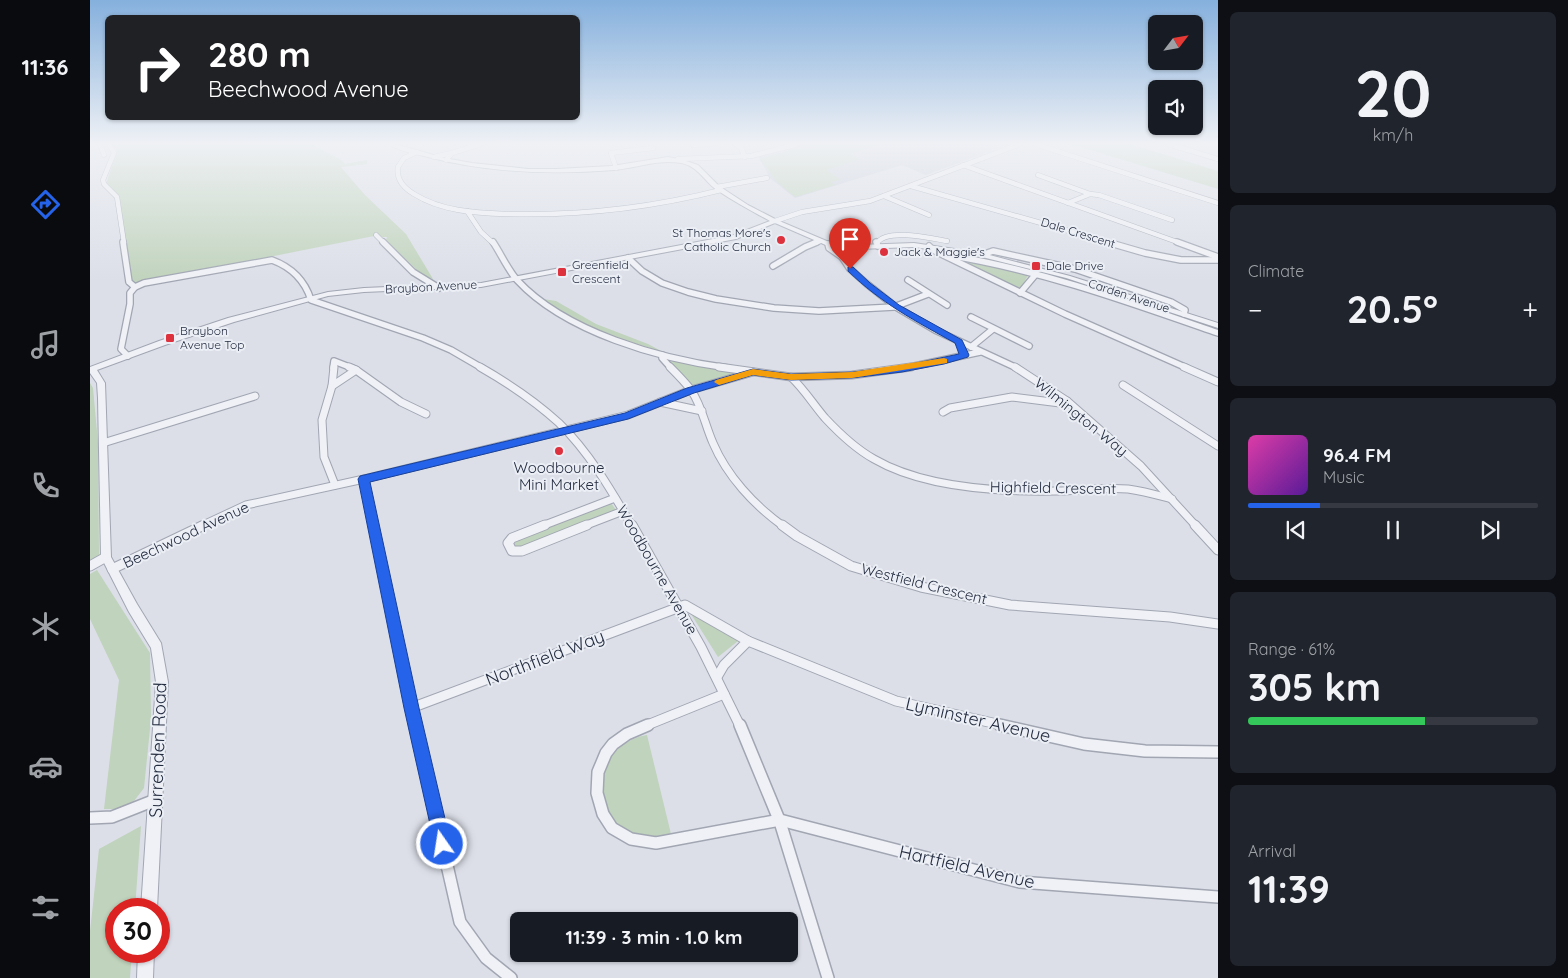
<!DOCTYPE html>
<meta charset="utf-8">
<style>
body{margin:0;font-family:Quicksand,sans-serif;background:#20242c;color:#f1f3f6;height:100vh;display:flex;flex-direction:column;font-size:19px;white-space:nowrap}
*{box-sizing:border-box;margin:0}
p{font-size:16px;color:#9ea1a6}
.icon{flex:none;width:28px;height:28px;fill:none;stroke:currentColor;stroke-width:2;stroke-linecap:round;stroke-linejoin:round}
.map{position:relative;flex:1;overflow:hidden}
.side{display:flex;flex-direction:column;gap:12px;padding:12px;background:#0d0f14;width:350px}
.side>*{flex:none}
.guide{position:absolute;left:15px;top:15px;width:475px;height:105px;border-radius:8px;box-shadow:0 1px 4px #0004;background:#202124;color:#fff;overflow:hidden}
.needle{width:32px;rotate:59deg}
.tools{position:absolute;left:1058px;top:15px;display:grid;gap:10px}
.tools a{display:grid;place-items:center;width:55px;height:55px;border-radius:8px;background:#171b24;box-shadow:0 1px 4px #0004;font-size:25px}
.speed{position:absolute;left:15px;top:898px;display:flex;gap:10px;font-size:25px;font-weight:700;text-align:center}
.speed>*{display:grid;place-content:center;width:65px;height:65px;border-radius:50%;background:#171b24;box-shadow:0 1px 4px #0004;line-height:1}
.speed .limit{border:8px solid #d22;background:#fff;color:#111}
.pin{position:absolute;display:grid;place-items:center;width:42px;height:42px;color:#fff;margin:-51px -21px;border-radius:50% 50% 50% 0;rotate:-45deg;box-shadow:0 0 5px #0007}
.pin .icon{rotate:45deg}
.me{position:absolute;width:55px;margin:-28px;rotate:347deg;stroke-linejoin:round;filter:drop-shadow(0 0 4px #0008)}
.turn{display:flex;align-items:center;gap:18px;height:105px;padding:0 20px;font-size:22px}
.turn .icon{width:65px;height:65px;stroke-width:2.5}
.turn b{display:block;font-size:35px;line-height:42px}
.big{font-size:38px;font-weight:700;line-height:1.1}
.side .widget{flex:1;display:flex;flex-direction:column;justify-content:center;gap:8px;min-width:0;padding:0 18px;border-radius:8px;background:#20242c}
.side .dial{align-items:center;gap:0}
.dial b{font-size:65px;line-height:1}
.song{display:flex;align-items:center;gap:15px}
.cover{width:60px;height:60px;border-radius:8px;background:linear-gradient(135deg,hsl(320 70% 55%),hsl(270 70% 35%))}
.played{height:5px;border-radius:2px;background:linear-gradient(90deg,#2563eb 25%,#363941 25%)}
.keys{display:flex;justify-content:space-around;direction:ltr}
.heat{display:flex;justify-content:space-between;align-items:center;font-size:28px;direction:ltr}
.charge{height:8px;border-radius:4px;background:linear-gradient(90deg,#34c759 61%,#363941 0)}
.trip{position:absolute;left:420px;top:912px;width:288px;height:50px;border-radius:8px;background:#171b24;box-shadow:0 1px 4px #0004;font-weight:700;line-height:50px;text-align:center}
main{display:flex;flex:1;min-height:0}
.tab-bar{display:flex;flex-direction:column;width:90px;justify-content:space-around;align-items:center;background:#090b0e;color:#9ea1a6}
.tab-bar .icon{width:35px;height:35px}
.tab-bar .current{color:#2563eb}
.tab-bar b{font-size:22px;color:#f1f3f6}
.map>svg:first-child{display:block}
.built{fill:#c9ceda}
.green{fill:#c0d3bc}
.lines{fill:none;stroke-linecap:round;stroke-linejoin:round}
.minor-far4-casing{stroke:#a1a6b2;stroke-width:5.5}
.minor-far3-casing{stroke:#a1a6b2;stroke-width:8}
.minor-far2-casing{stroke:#a1a6b2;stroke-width:9}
.minor-far1-casing{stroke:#a1a6b2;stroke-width:11}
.minor-casing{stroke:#a1a6b2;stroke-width:14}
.tertiary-casing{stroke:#a1a6b2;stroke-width:2}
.minor-far4{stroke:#eff1f6;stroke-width:4.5}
.minor-far3{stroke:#eff1f6;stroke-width:5.5}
.minor-far2{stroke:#eff1f6;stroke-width:7}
.minor-far1{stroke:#eff1f6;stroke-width:9}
.minor{stroke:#eff1f6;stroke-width:11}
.tertiary{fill:#eff1f6;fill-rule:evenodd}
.route{fill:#2563eb;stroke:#184099}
.slow{fill:#f59e0b}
.poi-dot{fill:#dd313d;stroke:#ebeff5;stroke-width:2}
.labels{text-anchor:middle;stroke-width:4;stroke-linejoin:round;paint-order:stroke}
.far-poi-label{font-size:12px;fill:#242c40;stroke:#ebeff5;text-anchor:start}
.far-street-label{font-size:12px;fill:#242c40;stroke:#ebeff5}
.street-label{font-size:15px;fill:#242c40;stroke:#ebeff5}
.poi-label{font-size:15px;fill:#242c40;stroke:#ebeff5}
.near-street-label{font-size:18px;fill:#242c40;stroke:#ebeff5}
</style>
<main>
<nav class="tab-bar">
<b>11:36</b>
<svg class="icon current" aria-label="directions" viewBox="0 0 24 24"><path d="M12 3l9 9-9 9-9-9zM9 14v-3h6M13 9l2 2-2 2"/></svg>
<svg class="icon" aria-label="music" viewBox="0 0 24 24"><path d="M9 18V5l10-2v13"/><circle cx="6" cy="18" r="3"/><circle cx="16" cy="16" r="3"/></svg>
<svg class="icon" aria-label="phone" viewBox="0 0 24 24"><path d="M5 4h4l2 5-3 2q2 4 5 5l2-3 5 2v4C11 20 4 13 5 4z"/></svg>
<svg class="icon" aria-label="climate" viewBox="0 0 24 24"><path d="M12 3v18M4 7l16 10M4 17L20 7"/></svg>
<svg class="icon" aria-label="car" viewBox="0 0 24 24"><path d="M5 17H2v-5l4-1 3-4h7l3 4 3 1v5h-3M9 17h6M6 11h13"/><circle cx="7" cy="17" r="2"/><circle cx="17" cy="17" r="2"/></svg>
<svg class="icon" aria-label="filters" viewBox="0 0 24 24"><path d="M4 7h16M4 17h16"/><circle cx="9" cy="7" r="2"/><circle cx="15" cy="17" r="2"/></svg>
</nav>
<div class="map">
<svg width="1128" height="978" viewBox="0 0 1128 978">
<rect width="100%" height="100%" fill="#dcdfe8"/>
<polygon class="built" points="712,144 920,144 836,175 812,165 705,198 680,178 668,156"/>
<g class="green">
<polygon points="22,144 221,144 251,160 255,164 277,160 277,164 251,167 275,195 316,234 343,279 331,274 296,240 297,237 292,237 289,235 44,284 41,283 30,200 16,184 27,151"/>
<polygon points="720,144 790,144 760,154 770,159 737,170 751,180 741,182 746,185 705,197 686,181 670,159"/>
<polygon points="981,144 1040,144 1128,171 1128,189"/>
<polygon points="862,256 938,275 932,287 924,288"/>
<polygon points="453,299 466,301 506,324 558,344 573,352 512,333 477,316"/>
<polygon points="583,360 642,371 644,373 643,376 603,387 579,363"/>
<polygon points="0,383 3,388 8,443 9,555 0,561"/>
<polygon points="521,503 526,510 431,547 425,546 425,543 431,538"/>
<polygon points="7,570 60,653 61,719 54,788 44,801 28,809 14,809 29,680 0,619 0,574"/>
<polygon points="601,614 648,641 628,657"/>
<path d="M557,735l24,99c-10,2 -19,5 -30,3 -53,-9 -54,-92 6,-102z"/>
<polygon points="51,826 45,909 26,909 26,951 42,951 40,978 0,978 0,931 9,849"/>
</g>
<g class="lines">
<defs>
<g id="minor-far4">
<polyline points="10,144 14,155"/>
<polyline points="19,144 24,153 13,180 14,184 27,197 34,243"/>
<polyline points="645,144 651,148 655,157"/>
<polyline points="945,144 1128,203"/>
<polyline points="1078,144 1128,159"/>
<polyline points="603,145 621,144"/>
<path d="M327,152l-13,6 -6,9c-2,12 6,21 16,27 27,17 61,19 92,20 73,2 144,-6 215,-24"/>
<polyline points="344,157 362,153"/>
<polyline points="588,159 661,156 708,144"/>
<polyline points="356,160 362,153 391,144"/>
<polyline points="873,165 1090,243"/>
<polyline points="526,168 521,153 563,148"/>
<polyline points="948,175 1000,194 978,203"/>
<polyline points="821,186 1021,243"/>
<polyline points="627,187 677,178"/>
<polyline points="1000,194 1009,195 1082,220"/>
<polyline points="794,196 839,215"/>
<polyline points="377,211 391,232 403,243"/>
<polyline points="685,221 712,212 780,201 930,144"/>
<polyline points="286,235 294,243"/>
<polyline points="724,243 730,241"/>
<path d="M787,243c10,-15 53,-5 70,-2"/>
</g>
<g id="minor-far3">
<polyline points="33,242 39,282 45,287"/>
<polyline points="293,242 323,272 349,288"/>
<path d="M403,242c8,12 15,28 24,38 48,52 143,79 211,88"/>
<polyline points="786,242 788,246"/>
<polyline points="1017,242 1055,253 1091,260 1128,260"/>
<polyline points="1087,242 1128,257"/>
<polyline points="738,244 739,248 752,257 760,269 777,284 806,307 845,330 927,368"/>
<polyline points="839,246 843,250 975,314 1097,368"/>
<path d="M857,255c94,15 182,47 271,78"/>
<polyline points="892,255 903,251 985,269 1081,302 1095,310 1094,314"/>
<polyline points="752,257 764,252 768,247"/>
<polyline points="538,258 552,271 572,283 598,292 626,299 684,308 729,311 804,307 838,294"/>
<polyline points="683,266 715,247 727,242"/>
<polyline points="818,280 857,305"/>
<polyline points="930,293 946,274"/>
<polyline points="881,317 939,346"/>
<polyline points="881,347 903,329"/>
<polyline points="572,355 572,358 581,368"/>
<path d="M38,356l-7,-7 9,-45v-11l5,-6 9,-4 128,-23c19,7 33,21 39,40l112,38 28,12 31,18"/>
<polyline points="243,368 244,361 262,368"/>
<polyline points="815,368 890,352"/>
</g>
<g id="minor-far2">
<polyline points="259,367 266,370"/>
<path d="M390,367c28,16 55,34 79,56 30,29 52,67 73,103"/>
<path d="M580,367c7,7 15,15 21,23 11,16 14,35 22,53 14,33 41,62 70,83"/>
<polyline points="629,367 701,377 762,375 821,367"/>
<polyline points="925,367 977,401 1051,466 1106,526"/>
<polyline points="1094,367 1128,382"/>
<path d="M701,377c13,12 22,27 34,41 14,15 31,31 49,41 50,29 125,33 182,32 24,0 47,-4 72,-2 15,2 29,6 44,10"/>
<polyline points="1033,385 1128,446"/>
<polyline points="242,386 244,367"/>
<polyline points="570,402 612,411"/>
<polyline points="853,412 860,408 922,397 970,403 977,401"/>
<polyline points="13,443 165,396"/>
<polyline points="274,479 284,526"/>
<polyline points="245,485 234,457 232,420 242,386 266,370 311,402 336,414"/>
<polyline points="111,526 156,505 274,479 538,415 601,390 663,372"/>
<polyline points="452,526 525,498"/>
<polyline points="494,526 533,511"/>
</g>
<g id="minor-far1">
<polyline points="283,525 325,726"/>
<polyline points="455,525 422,538 418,543 422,551 432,551 497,525"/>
<polyline points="542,525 611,647 650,726"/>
<polyline points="692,525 707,536 761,566 831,587 920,605 1080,617 1128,624"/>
<polyline points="1105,525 1128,550"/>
<polyline points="0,566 16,557"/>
<polyline points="22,569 114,525"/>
<polyline points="627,677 634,665 658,641"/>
<polyline points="321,708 595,605 658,641 806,701 916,726"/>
<polyline points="555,726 634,694"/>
</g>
<g id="minor">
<polyline points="325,725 370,922 396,958 421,978"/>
<polyline points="558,725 537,734 523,744 516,753 508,772 507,793 513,814 522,828 541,839 566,843 690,820 930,882 1128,897"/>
<polyline points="650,725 690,822 738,978"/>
<polyline points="910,725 994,744 1055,751 1128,752"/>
<polyline points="0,818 22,817 65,800"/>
</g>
<g id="tertiary">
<path d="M298,144h7l49,14 28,5 56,6h28l56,-3 56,-9 15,3 15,5 21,21 29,19 29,15 52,22 29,3 56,-2 68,10 88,23 148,47v5l-152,-50 -84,-21 -68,-10 -56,2 -30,-3 -53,-23 -39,16 -255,48 -117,5 -36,4 -94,26 -69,23 -68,25 8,13 6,174 26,47 24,39 7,39 -11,227h-16l15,-227 -5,-34 -22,-36 -28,-55 -3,-159 -1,-15 -7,-10v-6l69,-26 69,-23 100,-26 36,-4 117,-5 253,-48 36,-14c-18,-10 -36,-19 -53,-31 -13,-9 -19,-24 -36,-27 -23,-4 -44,5 -67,7 -63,5 -125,3 -186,-13 -13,-3 -29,-6 -40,-13z"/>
<polygon points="48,951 64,951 63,978 47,978"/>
</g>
</defs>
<use href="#minor-far4" class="minor-far4-casing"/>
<use href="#minor-far3" class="minor-far3-casing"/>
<use href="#minor-far2" class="minor-far2-casing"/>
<use href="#minor-far1" class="minor-far1-casing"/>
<use href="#minor" class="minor-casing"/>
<use href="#tertiary" class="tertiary-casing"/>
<use href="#minor-far4" class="minor-far4"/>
<use href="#minor-far3" class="minor-far3"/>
<use href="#minor-far2" class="minor-far2"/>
<use href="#minor-far1" class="minor-far1"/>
<use href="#minor" class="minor"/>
<use href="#tertiary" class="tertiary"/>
</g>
<linearGradient id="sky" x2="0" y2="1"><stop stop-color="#85b0dd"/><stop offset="0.51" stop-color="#eff1f5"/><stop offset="1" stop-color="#eff1f5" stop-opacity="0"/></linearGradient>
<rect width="1128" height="281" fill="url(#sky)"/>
<path class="route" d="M758,267h5l17,16 29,22 63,35 7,15 -1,2 -24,7 -42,8 -50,6 -61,2 -38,-5 -59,18 -66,26 -258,63 49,226 32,136 -2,7 -7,2 -6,-2 -32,-143 -46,-229 2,-3 265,-63 62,-25 66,-19 38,5 61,-2 50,-6 57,-12 -4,-11c-40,-22 -74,-40 -107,-72z"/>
<polygon class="slow" points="854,358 857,359 857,363 762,378 701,380 663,375 629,385 624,382 626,380 663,369 701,374 762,372"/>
<g class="poi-dot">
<circle cx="691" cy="240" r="5"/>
<circle cx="794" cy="252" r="5"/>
<rect x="941" y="261" width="10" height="10" rx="2.5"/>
<rect x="467" y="267" width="10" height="10" rx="2.5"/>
<rect x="75" y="333" width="10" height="10" rx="2.5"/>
<circle cx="469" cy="451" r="5"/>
</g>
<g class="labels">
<g class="far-poi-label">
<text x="681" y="237" text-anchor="end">St Thomas More's<tspan x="681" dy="14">Catholic Church</tspan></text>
<text x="804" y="256">Jack &amp; Maggie's</text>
<text x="482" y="269">Greenfield<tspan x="482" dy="14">Crescent</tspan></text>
<text x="956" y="270">Dale Drive</text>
<text x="90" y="335">Braybon<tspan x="90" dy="14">Avenue Top</tspan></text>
</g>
<g class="far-street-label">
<text transform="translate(988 233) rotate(17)" y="4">Dale Crescent</text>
<text transform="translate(341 287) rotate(-3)" y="4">Braybon Avenue</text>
<text transform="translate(1039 296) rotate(18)" y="4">Carden Avenue</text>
</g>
<g class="street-label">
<text transform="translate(991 417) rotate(39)" y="5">Wilmington Way</text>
<text transform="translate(963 488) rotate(1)" y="5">Highfield Crescent</text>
<text transform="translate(96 535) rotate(-25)" y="5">Beechwood Avenue</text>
<text transform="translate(567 570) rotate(60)" y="5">Woodbourne Avenue</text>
<text transform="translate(834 584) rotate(14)" y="5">Westfield Crescent</text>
</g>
<g class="poi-label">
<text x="469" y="473">Woodbourne<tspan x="469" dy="17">Mini Market</tspan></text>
</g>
<g class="near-street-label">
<text transform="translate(455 658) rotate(-21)" y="6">Northfield Way</text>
<text transform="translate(888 720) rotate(13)" y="6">Lyminster Avenue</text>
<text transform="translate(68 750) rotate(-88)" y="6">Surrenden Road</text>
<text transform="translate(877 867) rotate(13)" y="6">Hartfield Avenue</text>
</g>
</g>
</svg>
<div class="tools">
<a><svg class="needle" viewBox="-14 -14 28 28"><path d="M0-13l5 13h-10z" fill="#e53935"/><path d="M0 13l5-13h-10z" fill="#9ea1a6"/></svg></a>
<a><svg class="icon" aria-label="sound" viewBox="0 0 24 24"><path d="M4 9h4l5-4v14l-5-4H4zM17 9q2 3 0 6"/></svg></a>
</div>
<div class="speed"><div class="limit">30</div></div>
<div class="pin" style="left:760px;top:269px;background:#d93025"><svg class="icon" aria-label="arrive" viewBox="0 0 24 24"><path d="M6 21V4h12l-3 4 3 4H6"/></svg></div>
<svg class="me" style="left:352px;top:844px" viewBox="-20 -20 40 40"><circle r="17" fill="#2563eb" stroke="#fff" stroke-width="3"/><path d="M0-11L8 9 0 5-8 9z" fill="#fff"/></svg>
<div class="trip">11:39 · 3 min · 1.0 km</div>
<div class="guide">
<div class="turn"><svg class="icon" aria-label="right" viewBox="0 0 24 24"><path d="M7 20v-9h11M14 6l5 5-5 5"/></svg><div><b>280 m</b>Beechwood Avenue</div></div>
</div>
</div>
<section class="side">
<div class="widget dial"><b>20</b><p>km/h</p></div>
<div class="widget"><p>Climate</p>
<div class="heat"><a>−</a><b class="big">20.5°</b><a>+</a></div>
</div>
<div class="widget">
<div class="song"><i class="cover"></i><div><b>96.4 FM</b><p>Music</p></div></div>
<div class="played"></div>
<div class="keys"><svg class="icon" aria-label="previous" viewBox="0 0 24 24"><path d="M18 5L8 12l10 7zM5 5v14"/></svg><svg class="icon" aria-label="pause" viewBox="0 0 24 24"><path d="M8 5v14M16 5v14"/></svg><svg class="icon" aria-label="next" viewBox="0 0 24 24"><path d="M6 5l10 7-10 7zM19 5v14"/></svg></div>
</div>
<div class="widget"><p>Range · 61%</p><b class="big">305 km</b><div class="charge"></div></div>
<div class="widget"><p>Arrival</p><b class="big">11:39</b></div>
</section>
</main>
